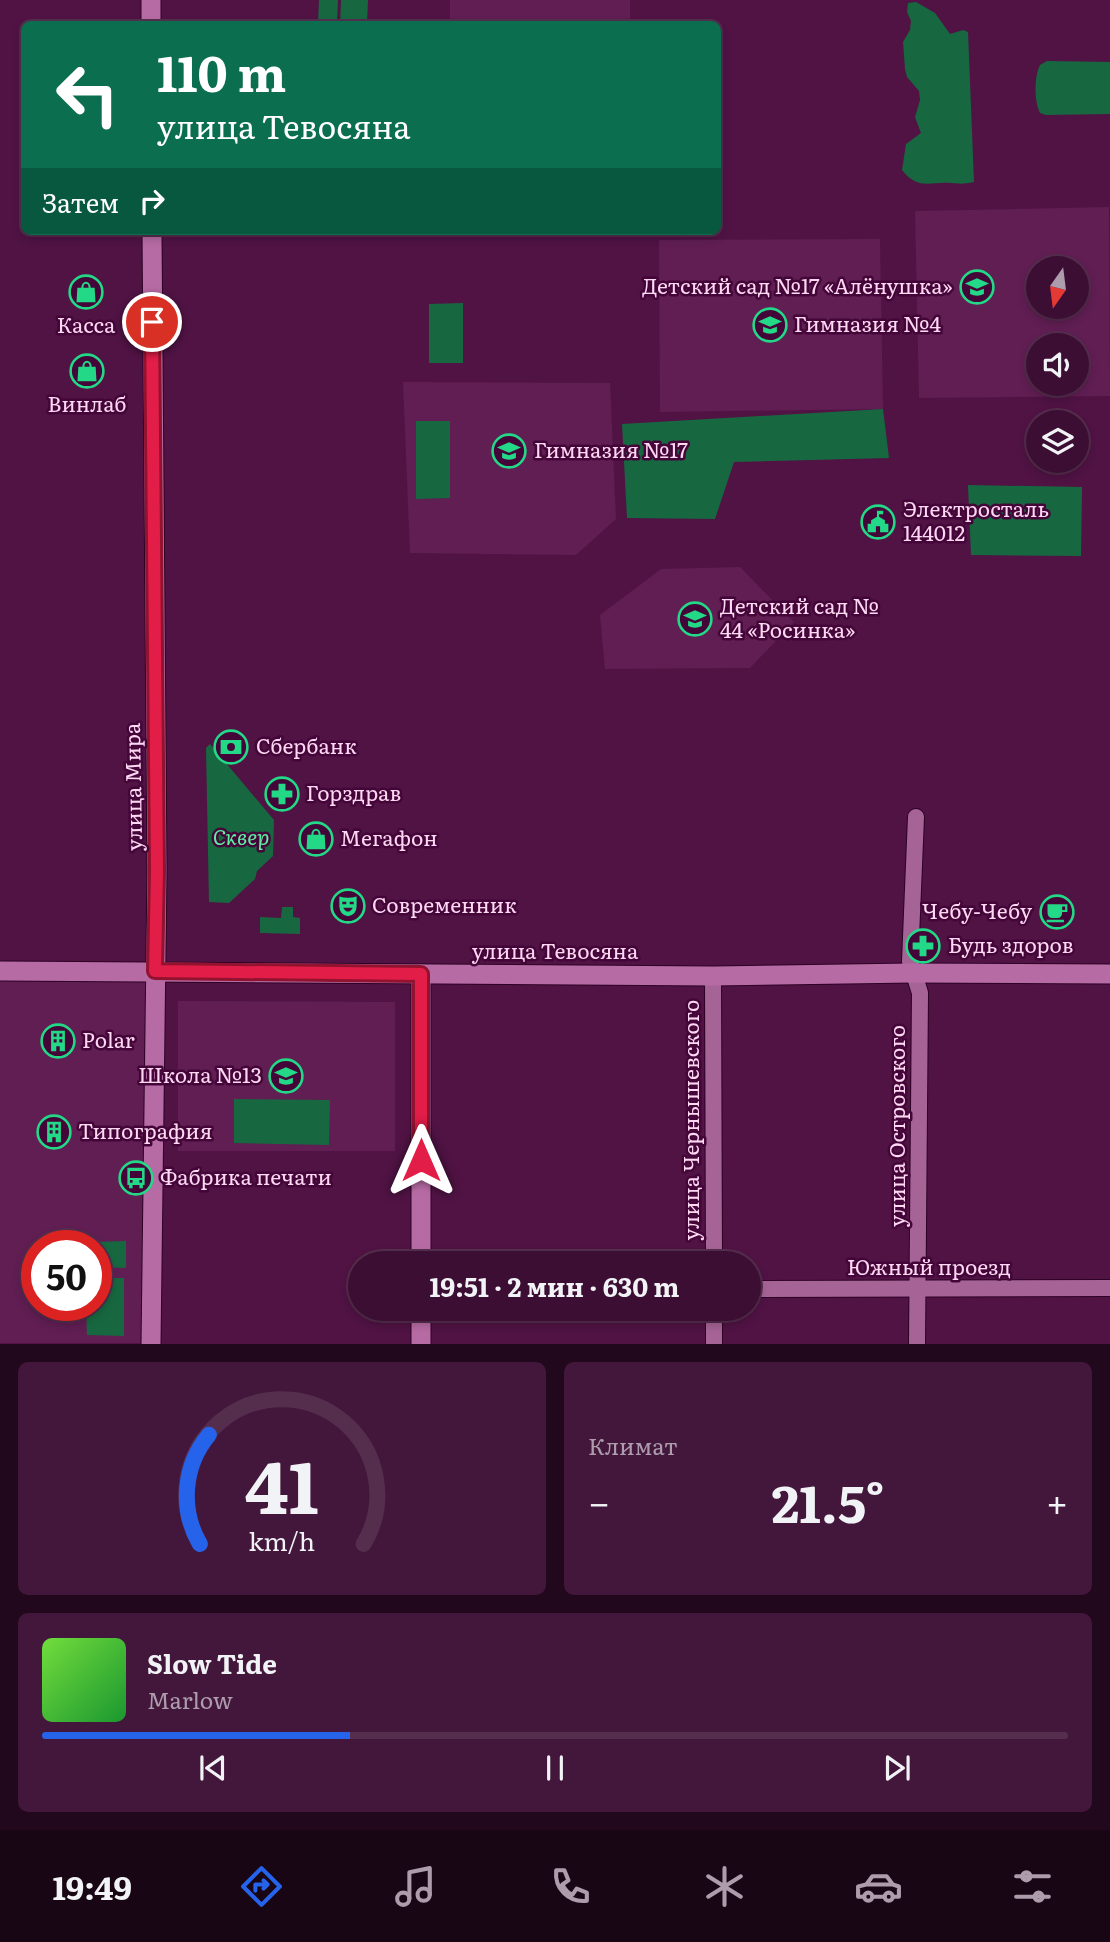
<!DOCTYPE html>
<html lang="ru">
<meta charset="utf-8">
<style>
body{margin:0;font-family:Literata,serif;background:#43173b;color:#f1f3f6;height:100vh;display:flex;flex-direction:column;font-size:26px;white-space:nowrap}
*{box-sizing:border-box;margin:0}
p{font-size:23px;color:#ac9cac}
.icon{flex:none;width:38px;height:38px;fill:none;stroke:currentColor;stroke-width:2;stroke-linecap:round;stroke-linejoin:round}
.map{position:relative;height:1344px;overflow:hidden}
.panel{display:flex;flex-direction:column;gap:18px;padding:18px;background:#21081c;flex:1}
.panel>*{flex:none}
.hud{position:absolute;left:21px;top:21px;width:700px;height:214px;border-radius:10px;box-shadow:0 4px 10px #0003,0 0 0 2px #552e4e;background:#0b6e4f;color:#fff;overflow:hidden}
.needle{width:46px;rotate:194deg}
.controls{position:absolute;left:1026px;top:256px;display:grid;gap:14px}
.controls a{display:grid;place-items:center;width:63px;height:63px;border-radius:50%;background:#3c0e33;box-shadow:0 4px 10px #0003,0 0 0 2px #552e4e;font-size:35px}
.speed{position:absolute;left:21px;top:1230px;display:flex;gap:14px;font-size:35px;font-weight:700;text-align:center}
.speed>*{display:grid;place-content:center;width:91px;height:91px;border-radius:50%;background:#3c0e33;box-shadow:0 4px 10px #0003,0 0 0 2px #552e4e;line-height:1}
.speed .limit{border:10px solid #d22;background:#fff;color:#111}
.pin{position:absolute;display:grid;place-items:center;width:60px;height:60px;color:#fff;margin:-30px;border:4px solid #fff;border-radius:50%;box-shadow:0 2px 7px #0007}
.me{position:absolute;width:77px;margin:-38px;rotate:0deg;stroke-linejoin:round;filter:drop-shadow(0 0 5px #0008)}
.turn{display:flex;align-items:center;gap:24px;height:147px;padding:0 21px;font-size:32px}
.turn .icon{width:91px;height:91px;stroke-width:2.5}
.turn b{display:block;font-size:49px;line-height:60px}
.then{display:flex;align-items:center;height:66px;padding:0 21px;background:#0003;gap:14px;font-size:26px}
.big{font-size:52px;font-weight:700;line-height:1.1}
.panel .card{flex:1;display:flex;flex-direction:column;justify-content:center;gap:10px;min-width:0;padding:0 24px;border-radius:10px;background:#43173b}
.panel .dial{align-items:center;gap:0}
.dial svg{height:182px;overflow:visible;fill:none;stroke:#552e4e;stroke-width:7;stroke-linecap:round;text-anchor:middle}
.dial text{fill:#f1f3f6;stroke:none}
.song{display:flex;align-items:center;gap:21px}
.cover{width:84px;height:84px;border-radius:10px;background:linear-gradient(135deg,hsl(100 70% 55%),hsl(130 70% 35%))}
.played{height:7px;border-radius:4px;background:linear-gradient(90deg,#2563eb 30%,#552e4e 30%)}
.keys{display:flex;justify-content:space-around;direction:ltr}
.heat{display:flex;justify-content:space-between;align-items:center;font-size:38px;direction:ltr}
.panel .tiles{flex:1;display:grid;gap:18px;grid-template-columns:1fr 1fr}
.card:last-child{grid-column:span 2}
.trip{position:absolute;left:348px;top:1251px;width:413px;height:70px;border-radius:35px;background:#3c0e33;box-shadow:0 4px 10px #0003,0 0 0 2px #552e4e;font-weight:700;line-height:70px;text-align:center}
.tab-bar{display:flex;height:112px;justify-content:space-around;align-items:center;background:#180614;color:#ac9cac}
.tab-bar .icon{width:49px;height:49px}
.tab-bar .active{color:#2563eb}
.tab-bar b{font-size:32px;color:#f1f3f6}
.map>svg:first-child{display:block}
.built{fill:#601e53;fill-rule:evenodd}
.green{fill:#176840}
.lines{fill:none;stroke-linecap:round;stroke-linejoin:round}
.minor-casing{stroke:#2e0226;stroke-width:18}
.major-casing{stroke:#2e0226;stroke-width:21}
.minor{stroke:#a66496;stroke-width:16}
.major{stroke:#b76ba4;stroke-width:19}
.route-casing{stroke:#92132f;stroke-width:18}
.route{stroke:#e11d48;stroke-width:12}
.labels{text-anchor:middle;stroke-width:5;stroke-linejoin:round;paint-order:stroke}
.poi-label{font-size:21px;fill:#fed8f3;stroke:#440639;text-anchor:start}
.street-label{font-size:21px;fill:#fed8f3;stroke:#440639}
.park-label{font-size:21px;font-style:italic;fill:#60eea2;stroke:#440639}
</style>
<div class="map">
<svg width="1110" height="1344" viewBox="0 0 1110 1344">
<rect width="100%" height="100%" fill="#501344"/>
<g class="built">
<rect x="450" y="0" width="180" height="24"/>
<path d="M1109,207l1,189 -191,2 -4,-187zM1038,268h38v38h-38zM1038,345h38v38h-38z"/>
<polygon points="880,239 883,409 660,412 659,240"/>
<polygon points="403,382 610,383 616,519 576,555 410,553"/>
<polygon points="740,567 794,622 750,668 605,669 600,615 661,569"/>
<path d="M0,971h155l-4,372h-151zM37,1246h59v60h-59z"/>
<polygon points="178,1001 395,1002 395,1151 178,1151"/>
</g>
<g class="green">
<polygon points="319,0 338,0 337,24 318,24"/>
<polygon points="341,0 368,0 367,24 340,24"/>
<path d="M916,2l19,11 15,21 13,-4 5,2 6,150c-9,2 -14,2 -23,1 -20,-2 -33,8 -49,-13l4,-26 15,-11 -6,-16 5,-17 -1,-9 -12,-14 -2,-8 -2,-27 7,-12 1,-9 -4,-9 1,-9z"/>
<path d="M1047,61l63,1v52l-64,1 -6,-2c-6,-12 -6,-36 0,-48z"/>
<polygon points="463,303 463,363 429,363 429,304"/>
<polygon points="883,409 889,458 734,462 715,519 627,518 622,424"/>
<polygon points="416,421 450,421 450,498 416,499"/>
<polygon points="968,485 1082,487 1081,556 971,555"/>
<polygon points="210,744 274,820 273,856 257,871 255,879 229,903 209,902 206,748"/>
<polygon points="282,907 293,907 293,917 300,918 300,934 260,933 260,917 281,918"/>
<polygon points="234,1099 330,1100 329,1145 234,1143"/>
<polygon points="126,1241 126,1268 96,1267 96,1246 87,1246 88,1244 94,1242"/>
<polygon points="96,1278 124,1278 124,1336 87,1335 86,1306 96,1306"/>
</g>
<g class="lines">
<defs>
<g id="minor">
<polyline points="916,817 910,961 920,993 917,1344"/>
<polyline points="713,976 714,1264"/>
<polyline points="749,1289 1110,1288"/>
<polyline points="714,1344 714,1309"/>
</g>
<g id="major">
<polyline points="151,0 151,24"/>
<polyline points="0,971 713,976 912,973 1110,974"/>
<polyline points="421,1264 421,974"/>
<polyline points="151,1344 157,871 152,231"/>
<polyline points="421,1344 421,1309"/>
</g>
</defs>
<use href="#minor" class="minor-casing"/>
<use href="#major" class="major-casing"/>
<use href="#minor" class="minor"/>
<use href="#major" class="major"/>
</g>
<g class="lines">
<defs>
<polyline id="route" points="152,322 157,871 155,971 421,974 421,1160"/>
</defs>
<use href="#route" class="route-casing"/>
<use href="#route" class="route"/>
</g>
<defs>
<symbol id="school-ring" viewBox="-11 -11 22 22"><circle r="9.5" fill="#440639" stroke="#23d886" stroke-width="1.5"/><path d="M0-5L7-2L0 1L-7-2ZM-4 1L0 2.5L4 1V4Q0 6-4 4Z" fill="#23d886"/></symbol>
<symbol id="shop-ring" viewBox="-11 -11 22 22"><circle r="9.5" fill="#440639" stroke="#23d886" stroke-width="1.5"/><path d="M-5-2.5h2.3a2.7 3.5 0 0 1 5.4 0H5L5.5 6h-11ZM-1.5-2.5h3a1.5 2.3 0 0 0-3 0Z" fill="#23d886"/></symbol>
<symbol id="civic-ring" viewBox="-11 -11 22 22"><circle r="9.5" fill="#440639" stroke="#23d886" stroke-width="1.5"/><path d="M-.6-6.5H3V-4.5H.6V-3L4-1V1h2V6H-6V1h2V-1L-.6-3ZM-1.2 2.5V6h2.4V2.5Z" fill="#23d886"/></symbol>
<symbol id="bank-ring" viewBox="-11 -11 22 22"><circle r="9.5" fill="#440639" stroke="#23d886" stroke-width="1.5"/><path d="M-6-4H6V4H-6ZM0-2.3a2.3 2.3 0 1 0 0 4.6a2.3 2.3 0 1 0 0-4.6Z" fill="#23d886"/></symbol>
<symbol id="pharmacy-ring" viewBox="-11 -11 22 22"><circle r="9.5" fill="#440639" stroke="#23d886" stroke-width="1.5"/><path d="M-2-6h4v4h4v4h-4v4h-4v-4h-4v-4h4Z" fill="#23d886"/></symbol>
<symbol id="theatre-ring" viewBox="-11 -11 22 22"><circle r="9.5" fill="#440639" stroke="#23d886" stroke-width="1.5"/><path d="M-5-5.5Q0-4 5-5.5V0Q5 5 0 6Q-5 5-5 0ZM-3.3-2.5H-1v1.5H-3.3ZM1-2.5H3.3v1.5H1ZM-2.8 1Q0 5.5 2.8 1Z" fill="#23d886"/></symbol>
<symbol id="cafe-ring" viewBox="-11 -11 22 22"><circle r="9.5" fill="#440639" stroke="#23d886" stroke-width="1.5"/><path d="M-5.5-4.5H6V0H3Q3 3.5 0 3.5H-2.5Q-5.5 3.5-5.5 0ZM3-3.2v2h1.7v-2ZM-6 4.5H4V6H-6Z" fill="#23d886"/></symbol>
<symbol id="building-ring" viewBox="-11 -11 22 22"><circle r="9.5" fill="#440639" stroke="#23d886" stroke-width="1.5"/><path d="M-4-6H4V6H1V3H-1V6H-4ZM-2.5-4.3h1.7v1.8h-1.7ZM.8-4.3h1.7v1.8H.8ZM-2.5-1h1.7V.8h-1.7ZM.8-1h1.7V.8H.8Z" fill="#23d886"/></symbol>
<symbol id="bus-ring" viewBox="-11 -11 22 22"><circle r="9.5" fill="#440639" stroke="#23d886" stroke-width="1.5"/><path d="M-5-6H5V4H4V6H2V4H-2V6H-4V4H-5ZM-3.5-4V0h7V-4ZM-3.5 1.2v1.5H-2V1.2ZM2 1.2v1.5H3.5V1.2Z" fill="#23d886"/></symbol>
</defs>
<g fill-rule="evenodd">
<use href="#school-ring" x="958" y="268" width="38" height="38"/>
<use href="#shop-ring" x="67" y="273" width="38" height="38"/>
<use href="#school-ring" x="751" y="306" width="38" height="38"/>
<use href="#shop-ring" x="68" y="352" width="38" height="38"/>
<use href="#school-ring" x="490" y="432" width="38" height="38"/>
<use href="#civic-ring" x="859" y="503" width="38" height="38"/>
<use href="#school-ring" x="676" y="600" width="38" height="38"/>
<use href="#bank-ring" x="212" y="728" width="38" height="38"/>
<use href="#pharmacy-ring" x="263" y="775" width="38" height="38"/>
<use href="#shop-ring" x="297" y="820" width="38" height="38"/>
<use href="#theatre-ring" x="329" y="887" width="38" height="38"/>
<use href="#cafe-ring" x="1038" y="893" width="38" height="38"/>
<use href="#pharmacy-ring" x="904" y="927" width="38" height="38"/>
<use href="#building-ring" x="39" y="1022" width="38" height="38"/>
<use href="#school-ring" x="267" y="1057" width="38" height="38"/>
<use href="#building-ring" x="35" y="1113" width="38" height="38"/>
<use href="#bus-ring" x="117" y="1159" width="38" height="38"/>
</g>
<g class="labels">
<g class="poi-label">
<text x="953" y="294" text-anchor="end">Детский сад №17 «Алёнушка»</text>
<text x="794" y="332">Гимназия №4</text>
<text x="86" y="333" text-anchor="middle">Касса</text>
<text x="87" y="412" text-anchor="middle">Винлаб</text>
<text x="534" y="458">Гимназия №17</text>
<text x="903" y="517">Электросталь<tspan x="903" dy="24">144012</tspan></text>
<text x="720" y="614">Детский сад №<tspan x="720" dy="24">44 «Росинка»</tspan></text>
<text x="256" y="754">Сбербанк</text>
<text x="306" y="801">Горздрав</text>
<text x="340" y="846">Мегафон</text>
<text x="372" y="913">Современник</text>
<text x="1032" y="919" text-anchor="end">Чебу-Чебу</text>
<text x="948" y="953">Будь здоров</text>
<text x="82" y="1048">Polar</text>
<text x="262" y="1083" text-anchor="end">Школа №13</text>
<text x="78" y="1139">Типография</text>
<text x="160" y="1185">Фабрика печати</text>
</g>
<g class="street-label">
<text transform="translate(134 787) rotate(-91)" y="7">улица Мира</text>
<text x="555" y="959">улица Тевосяна</text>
<text transform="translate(692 1120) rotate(-90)" y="7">улица Чернышевского</text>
<text transform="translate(898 1126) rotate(-90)" y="7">улица Островского</text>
<text x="929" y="1275">Южный проезд</text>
</g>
<g class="park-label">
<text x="241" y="845">Сквер</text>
</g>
</g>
</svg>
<div class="controls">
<a><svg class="needle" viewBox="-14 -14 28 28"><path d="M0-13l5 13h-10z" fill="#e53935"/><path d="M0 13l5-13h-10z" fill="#ac9cac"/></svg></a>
<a><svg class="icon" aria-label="sound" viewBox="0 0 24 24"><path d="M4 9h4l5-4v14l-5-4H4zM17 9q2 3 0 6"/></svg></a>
<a><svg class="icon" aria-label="layers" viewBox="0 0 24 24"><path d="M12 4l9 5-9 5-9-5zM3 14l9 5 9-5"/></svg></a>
</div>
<div class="speed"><div class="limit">50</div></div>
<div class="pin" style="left:152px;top:322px;background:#d93025"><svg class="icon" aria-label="arrive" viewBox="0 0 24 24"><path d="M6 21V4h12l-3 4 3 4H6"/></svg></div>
<svg class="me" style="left:421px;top:1160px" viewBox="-20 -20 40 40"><path d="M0-17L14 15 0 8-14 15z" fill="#e11d48" stroke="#fff" stroke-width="4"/></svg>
<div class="trip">19:51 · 2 мин · 630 m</div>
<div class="hud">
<div class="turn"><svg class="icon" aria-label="left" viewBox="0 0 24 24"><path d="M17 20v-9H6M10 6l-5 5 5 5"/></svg><div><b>110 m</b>улица Тевосяна</div></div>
<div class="then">Затем<svg class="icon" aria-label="right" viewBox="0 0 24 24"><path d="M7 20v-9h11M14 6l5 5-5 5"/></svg></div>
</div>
</div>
<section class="panel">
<div class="tiles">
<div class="card dial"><svg viewBox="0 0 100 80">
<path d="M14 69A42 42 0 1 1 86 69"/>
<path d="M14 69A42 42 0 0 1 18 21" stroke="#2563eb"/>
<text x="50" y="56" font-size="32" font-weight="700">41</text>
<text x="50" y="72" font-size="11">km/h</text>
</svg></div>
<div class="card"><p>Климат</p>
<div class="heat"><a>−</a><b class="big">21.5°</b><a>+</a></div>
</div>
<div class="card">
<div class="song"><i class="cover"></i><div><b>Slow Tide</b><p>Marlow</p></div></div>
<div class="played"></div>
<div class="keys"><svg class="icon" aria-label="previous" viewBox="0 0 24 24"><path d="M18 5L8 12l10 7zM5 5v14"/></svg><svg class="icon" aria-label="pause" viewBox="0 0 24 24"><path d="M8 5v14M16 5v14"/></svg><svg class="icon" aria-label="next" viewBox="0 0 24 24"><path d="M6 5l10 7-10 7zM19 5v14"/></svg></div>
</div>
</div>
</section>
<nav class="tab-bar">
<b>19:49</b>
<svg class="icon active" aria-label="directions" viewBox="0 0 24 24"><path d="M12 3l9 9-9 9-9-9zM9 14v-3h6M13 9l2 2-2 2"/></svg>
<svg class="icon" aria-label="music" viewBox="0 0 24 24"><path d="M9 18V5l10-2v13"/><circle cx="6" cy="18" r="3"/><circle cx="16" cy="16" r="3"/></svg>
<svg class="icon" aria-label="phone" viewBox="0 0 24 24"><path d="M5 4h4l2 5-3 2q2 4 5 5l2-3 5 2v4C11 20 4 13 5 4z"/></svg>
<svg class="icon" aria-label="climate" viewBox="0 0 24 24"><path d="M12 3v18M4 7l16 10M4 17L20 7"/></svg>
<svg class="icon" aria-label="car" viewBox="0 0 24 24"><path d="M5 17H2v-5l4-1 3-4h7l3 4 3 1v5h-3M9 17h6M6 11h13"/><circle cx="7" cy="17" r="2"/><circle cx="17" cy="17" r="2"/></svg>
<svg class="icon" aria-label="filters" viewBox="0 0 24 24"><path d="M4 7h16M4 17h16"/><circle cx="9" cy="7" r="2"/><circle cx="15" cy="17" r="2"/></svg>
</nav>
